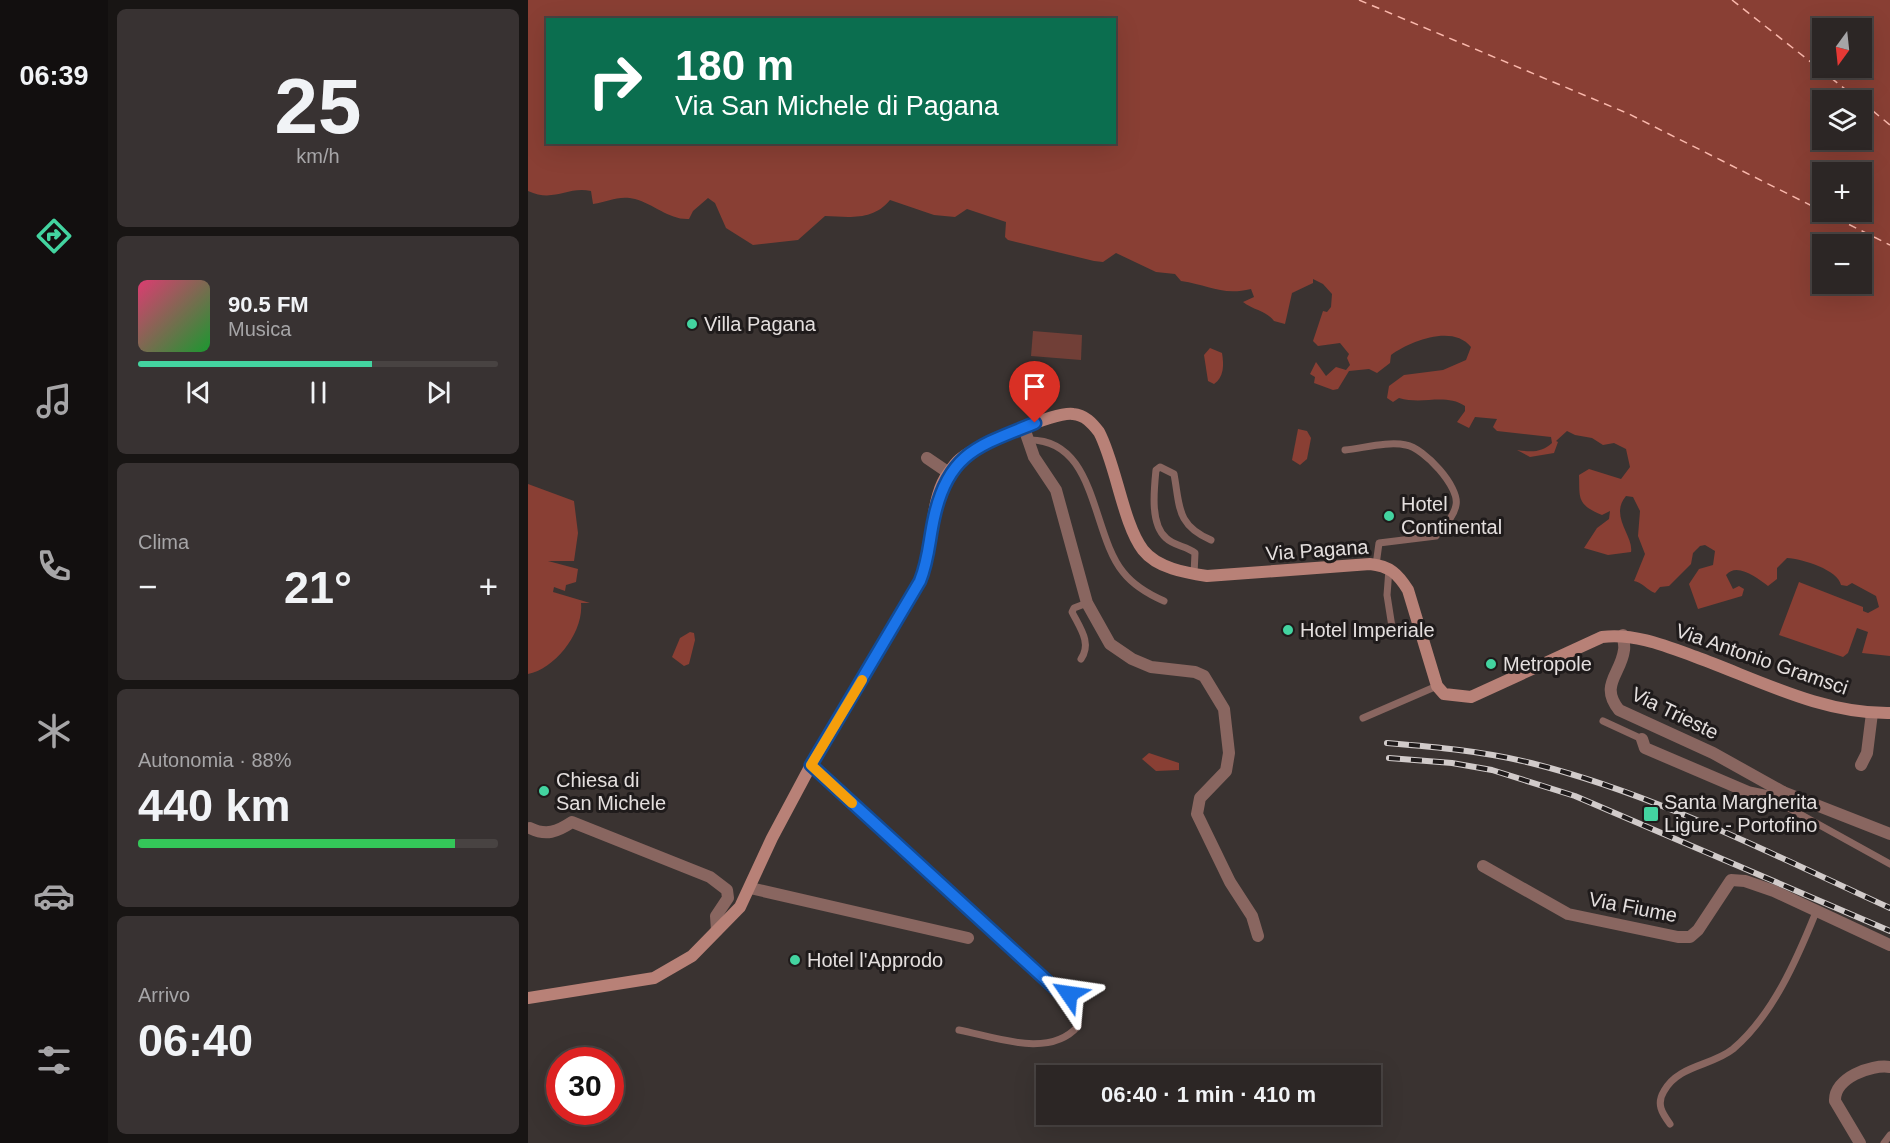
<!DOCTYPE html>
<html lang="it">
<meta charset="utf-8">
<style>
body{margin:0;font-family:Arial,sans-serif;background:#383232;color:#f1f3f6;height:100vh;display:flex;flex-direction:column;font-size:22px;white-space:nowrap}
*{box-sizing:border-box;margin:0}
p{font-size:20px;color:#a6a5a7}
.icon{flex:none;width:33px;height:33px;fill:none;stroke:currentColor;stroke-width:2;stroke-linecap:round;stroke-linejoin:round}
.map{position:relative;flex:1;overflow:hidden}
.drawer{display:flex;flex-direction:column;gap:9px;padding:9px;background:#181514;width:420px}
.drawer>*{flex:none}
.top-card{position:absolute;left:18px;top:18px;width:570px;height:126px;border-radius:0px;box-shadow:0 6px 24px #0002,0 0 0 2px #484342;background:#0b6e4f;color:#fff;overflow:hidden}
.needle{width:39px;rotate:195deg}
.fabs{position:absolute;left:1284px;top:18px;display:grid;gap:12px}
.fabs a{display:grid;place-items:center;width:60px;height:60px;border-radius:0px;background:#2c2625;box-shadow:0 6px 24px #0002,0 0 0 2px #484342;font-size:30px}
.speed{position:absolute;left:18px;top:1047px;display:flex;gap:12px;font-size:30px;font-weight:700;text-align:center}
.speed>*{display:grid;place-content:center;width:78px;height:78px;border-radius:50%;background:#2c2625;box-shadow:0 6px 24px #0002,0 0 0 2px #484342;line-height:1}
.speed .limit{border:9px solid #d22;background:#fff;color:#111}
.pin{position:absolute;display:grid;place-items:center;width:51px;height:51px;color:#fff;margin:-62px -26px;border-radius:50% 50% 50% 0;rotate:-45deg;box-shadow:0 0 6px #0007}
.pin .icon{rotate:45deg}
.me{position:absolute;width:66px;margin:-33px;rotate:302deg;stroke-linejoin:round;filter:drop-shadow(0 0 4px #0008)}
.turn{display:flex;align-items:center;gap:21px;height:126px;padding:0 30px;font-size:27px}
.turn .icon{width:78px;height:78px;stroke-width:2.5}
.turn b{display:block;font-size:42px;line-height:51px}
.big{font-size:45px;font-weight:700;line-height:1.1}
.drawer .widget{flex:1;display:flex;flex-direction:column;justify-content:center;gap:9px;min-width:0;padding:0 21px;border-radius:9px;background:#383232}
.drawer .dial{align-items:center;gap:0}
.dial b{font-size:78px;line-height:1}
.song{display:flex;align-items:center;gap:18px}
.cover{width:72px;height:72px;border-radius:9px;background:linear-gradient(135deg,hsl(340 70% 55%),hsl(130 70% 35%))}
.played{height:6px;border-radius:3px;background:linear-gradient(90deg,#43d4a0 65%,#484342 65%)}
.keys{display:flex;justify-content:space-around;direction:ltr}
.heat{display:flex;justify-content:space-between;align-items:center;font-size:33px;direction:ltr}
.charge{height:9px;border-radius:4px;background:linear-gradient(90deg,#34c759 88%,#484342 0)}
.trip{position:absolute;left:508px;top:1065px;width:345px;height:60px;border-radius:0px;background:#2c2625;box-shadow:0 6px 24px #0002,0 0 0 2px #484342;font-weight:700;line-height:60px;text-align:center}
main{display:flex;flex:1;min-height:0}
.tab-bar{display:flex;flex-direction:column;width:108px;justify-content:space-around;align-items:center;background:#120f0f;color:#a6a5a7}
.tab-bar .icon{width:42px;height:42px}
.tab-bar .active{color:#43d4a0}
.tab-bar b{font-size:27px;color:#f1f3f6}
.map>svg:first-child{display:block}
.green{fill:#713f37}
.water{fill:#893f34;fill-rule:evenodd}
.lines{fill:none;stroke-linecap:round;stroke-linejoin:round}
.ferry{stroke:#fab8ac;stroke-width:1.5;stroke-dasharray:8 6;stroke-linecap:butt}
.service{stroke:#896660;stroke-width:7}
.minor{stroke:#896660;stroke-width:12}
.secondary{stroke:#b88177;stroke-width:12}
.rail-casing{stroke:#d1cbca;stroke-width:6}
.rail{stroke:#1f1b1b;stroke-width:4;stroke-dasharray:11;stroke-linecap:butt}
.route-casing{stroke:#114b97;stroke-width:15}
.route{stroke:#1a73e8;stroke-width:10}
.slow{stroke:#f59e0b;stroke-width:10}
.poi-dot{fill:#43d4a0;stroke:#1f1b1b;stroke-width:2}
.labels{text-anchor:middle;stroke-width:6;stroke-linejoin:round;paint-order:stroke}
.poi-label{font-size:20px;fill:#e4dfde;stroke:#1f1b1b;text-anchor:start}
.street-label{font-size:20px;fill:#e4dfde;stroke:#1f1b1b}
</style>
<main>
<nav class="tab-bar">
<b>06:39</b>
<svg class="icon active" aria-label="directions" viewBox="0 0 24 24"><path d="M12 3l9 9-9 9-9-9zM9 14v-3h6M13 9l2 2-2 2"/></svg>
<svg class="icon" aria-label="music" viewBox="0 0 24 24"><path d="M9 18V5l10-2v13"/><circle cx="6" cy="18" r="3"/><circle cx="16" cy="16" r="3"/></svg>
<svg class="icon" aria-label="phone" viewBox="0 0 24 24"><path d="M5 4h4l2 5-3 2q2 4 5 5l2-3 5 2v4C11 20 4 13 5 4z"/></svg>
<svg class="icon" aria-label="climate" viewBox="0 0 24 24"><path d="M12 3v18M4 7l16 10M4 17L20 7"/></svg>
<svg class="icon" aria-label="car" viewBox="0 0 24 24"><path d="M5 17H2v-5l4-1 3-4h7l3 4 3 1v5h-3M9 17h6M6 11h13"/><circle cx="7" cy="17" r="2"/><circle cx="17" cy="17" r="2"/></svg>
<svg class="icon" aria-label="filters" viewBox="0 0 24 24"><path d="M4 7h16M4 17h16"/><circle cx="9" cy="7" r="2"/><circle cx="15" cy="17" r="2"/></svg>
</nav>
<section class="drawer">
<div class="widget dial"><b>25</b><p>km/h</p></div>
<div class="widget">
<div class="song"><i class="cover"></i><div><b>90.5 FM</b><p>Musica</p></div></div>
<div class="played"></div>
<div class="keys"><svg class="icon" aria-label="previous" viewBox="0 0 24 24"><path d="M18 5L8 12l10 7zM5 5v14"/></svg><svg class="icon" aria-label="pause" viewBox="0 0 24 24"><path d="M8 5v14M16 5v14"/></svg><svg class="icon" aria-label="next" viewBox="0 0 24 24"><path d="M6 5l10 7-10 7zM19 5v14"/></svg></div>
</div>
<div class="widget"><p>Clima</p>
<div class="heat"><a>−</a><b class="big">21°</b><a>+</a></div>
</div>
<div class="widget"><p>Autonomia · 88%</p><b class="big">440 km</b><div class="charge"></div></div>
<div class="widget"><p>Arrivo</p><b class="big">06:40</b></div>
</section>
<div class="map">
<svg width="1362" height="1143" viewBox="0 0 1362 1143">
<rect width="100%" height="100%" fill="#3a3331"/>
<polygon class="green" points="505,331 554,335 553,360 503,356"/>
<g class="water">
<path d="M0,0h1362v656l-28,-3 6,-21 -11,-4 -9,25 -5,4 -64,-22 20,-53 64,25v4l5,2 11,-6 -3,-11 -24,-13 -5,3 -6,-1c-3,-15 -38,-26 -54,-27l-10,10v11l-9,7c-11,-8 -31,-24 -42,-11l7,14 6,-3 5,3 -2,7 -44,13 -9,-25 10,-15 14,-4 2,-14 -10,-6 -5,1 -7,7 -2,11 -22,22 -9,1 -5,6c-8,-3 -13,-11 -21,-12l11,-27 -7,-18 2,-25 -7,-14 -7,-1c-17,20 8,40 5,56l-23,3 -24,-7 13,-20 12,-9 1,-8 -8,4c-26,-11 -22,-17 -23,-40l10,-6 32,10 9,-12 -4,-18 -12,-6 -11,2 -11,-7 -17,-3 -8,-4 -11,10 2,1 -4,11 -24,4 -13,-7c14,2 24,3 35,-7l-1,-6 -54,-6 -4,-4 4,-8 -22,-2 -6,11 -12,-6 8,-11v-5c-20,-13 -42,-1 -66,-8l-6,4 -6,-4 2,-12 15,-11 39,-5 23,-10 5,-13c-18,-23 -61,-6 -80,8l-1,8 -13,10 -8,-4 -20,2 -11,18 -5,1 -19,-7 1,-6 -5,-3 6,-12 10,14 10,-9 10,3 4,-5 -3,-7 2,-4 -9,-11 -22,3 -5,-5 10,-30 4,1 4,-5 1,-13 -9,-10 -10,-5v4l-21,10 -7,31 -11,-3c-7,-10 -21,-11 -31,-19l11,-5 -3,-8c-29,7 -42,-4 -70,-8l-6,-7 -19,-2 -40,-19 -13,9 -9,-1 -86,-21 -3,-3 1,-15 -39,-13 -12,8 -21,-2 -44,-15c-17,21 -41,17 -65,16l-27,24 -45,5 -27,-17 -11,-25 -7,-5 -15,13 -4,8c-20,1 -35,-15 -54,-20 -17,-4 -26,3 -42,5l-2,-13c-24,-5 -37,12 -63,0zM20,20h566v122h-566zM1334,28v40h-40v-40zM1334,100v40h-40v-40zM1334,172v40h-40v-40zM1334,244v40h-40v-40z"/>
<path d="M682,348l12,5c2,12 2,24 -8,31l-6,-3 -4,-26z"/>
<polygon points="770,429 779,431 783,438 779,459 772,465 764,460"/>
<path d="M0,484l46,17 4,32 -4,28h-26l30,8 -2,13 -10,3 -1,6 -11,-4 -1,5 37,11h-9c3,29 -26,66 -53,71z"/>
<polygon points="162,632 166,633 167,640 161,664 156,666 144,657 152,638"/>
<polygon points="621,753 651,763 651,770 628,771 614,759"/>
</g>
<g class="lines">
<g class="ferry">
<polyline points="831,0 1101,114 1294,211"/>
<polyline points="1204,0 1331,100"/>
<polyline points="1334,102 1362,125"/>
<polyline points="1296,212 1362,245"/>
</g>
<g class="service">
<path d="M500,440c69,-2 63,93 95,132 11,14 25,22 41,29"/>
<path d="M817,450c19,-2 43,-9 61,-5 18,3 54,42 50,60 -2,12 -13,22 -20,31l-57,7 -3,22"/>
<path d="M666,574l1,-21c-8,-7 -21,-7 -29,-15 -16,-14 -12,-48 -10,-68l4,-3 14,7c6,32 2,51 37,66"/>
<polyline points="843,636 856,634 864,627 859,595 861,569"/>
<path d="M553,659c11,-16 -1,-31 -9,-47l2,-4 13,-5"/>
<polyline points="835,718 909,686"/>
<polyline points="1075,721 1114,739"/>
<polyline points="1239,796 1362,864"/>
<path d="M431,1030c36,7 91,29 119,-4v-9l-12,-22"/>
<path d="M1142,1124c-8,-11 -14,-20 -6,-33 14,-26 48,-25 69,-42 40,-34 64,-90 83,-137"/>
<polyline points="1356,1143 1362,1135"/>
</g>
<g class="minor">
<polyline points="496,428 506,457 528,490 559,603 582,644 604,659 623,667 667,672 676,676 696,709 701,753 698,771 672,798 669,814 702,882 724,916 730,936"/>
<polyline points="399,458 421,473"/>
<path d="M1095,635c0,5 2,11 1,15 -3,24 -25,35 -5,60l94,43 70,39 107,42"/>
<polyline points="1114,739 1117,748 1220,792 1239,796 1255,792"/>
<polyline points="283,765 531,992 538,995 556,992"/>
<polyline points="1333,765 1339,753 1344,713"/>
<path d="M2,828c16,8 27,4 42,-6l138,55 17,13 1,8 -12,18 1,14"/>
<polyline points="955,866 1040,914 1150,937 1162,937 1170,930 1203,880 1217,881 1246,891 1362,945"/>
<polyline points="222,888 440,938"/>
<path d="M1332,1143l-25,-42c-1,-23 36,-37 55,-34"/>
</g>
<path class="secondary" d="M0,998l126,-20 38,-22 48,-49 32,-69 39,-73 109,-184c13,-31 10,-78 25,-103 4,-5 9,-14 14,-18 14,-13 96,-49 114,-46 12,1 19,9 26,18 17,32 24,92 44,118 14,18 43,23 64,26l163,-12c20,2 28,10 38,26l29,96 7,8 27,3 131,-60c33,-4 64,9 94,20 63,23 126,57 194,56"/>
<defs>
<g id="rail">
<path d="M859,743c48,4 96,8 144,20 125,31 242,92 359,145"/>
<polyline points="861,758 924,763 964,770 1047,796 1362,931"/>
</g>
</defs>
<use href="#rail" class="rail-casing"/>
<use href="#rail" class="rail"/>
</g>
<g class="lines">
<defs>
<path id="route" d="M507,423c-57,23 -87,30 -101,95 -5,22 -5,41 -14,63l-109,184 248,227 10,2"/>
</defs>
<use href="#route" class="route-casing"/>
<use href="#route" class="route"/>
<polyline class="slow" points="324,803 283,765 334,680"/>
</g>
<g class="poi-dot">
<circle cx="164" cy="324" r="6"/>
<circle cx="861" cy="516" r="6"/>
<circle cx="760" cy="630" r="6"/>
<circle cx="963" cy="664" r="6"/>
<circle cx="16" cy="791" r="6"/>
<rect x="1115" y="806" width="16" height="16" rx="3"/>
<circle cx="267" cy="960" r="6"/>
</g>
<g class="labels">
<g class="poi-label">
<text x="176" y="331">Villa Pagana</text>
<text x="873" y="511">Hotel<tspan x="873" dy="23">Continental</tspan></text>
<text x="772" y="637">Hotel Imperiale</text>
<text x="975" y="671">Metropole</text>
<text x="28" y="787">Chiesa di<tspan x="28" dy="23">San Michele</tspan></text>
<text x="1136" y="809">Santa Margherita<tspan x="1136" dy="23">Ligure - Portofino</tspan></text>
<text x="279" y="967">Hotel l'Approdo</text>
</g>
<g class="street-label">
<text transform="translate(789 550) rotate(-4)" y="7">Via Pagana</text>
<text transform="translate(1234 659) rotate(19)" y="7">Via Antonio Gramsci</text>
<text transform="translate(1147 713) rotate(26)" y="7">Via Trieste</text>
<text transform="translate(1105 907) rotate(11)" y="7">Via Fiume</text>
</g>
</g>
</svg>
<div class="fabs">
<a><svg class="needle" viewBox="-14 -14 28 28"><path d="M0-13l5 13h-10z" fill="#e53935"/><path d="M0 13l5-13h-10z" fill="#a6a5a7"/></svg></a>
<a><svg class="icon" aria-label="layers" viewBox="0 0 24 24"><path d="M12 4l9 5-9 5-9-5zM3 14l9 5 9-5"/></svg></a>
<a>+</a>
<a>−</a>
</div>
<div class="speed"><div class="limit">30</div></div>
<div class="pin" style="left:507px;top:423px;background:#d93025"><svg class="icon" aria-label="arrive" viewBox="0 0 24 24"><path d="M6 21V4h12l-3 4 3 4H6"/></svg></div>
<svg class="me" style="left:541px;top:994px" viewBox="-20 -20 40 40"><path d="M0-17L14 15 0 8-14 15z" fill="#1a73e8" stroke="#fff" stroke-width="4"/></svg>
<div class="trip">06:40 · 1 min · 410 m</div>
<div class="top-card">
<div class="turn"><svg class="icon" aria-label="right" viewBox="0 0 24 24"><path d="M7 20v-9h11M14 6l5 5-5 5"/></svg><div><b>180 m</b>Via San Michele di Pagana</div></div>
</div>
</div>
</main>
